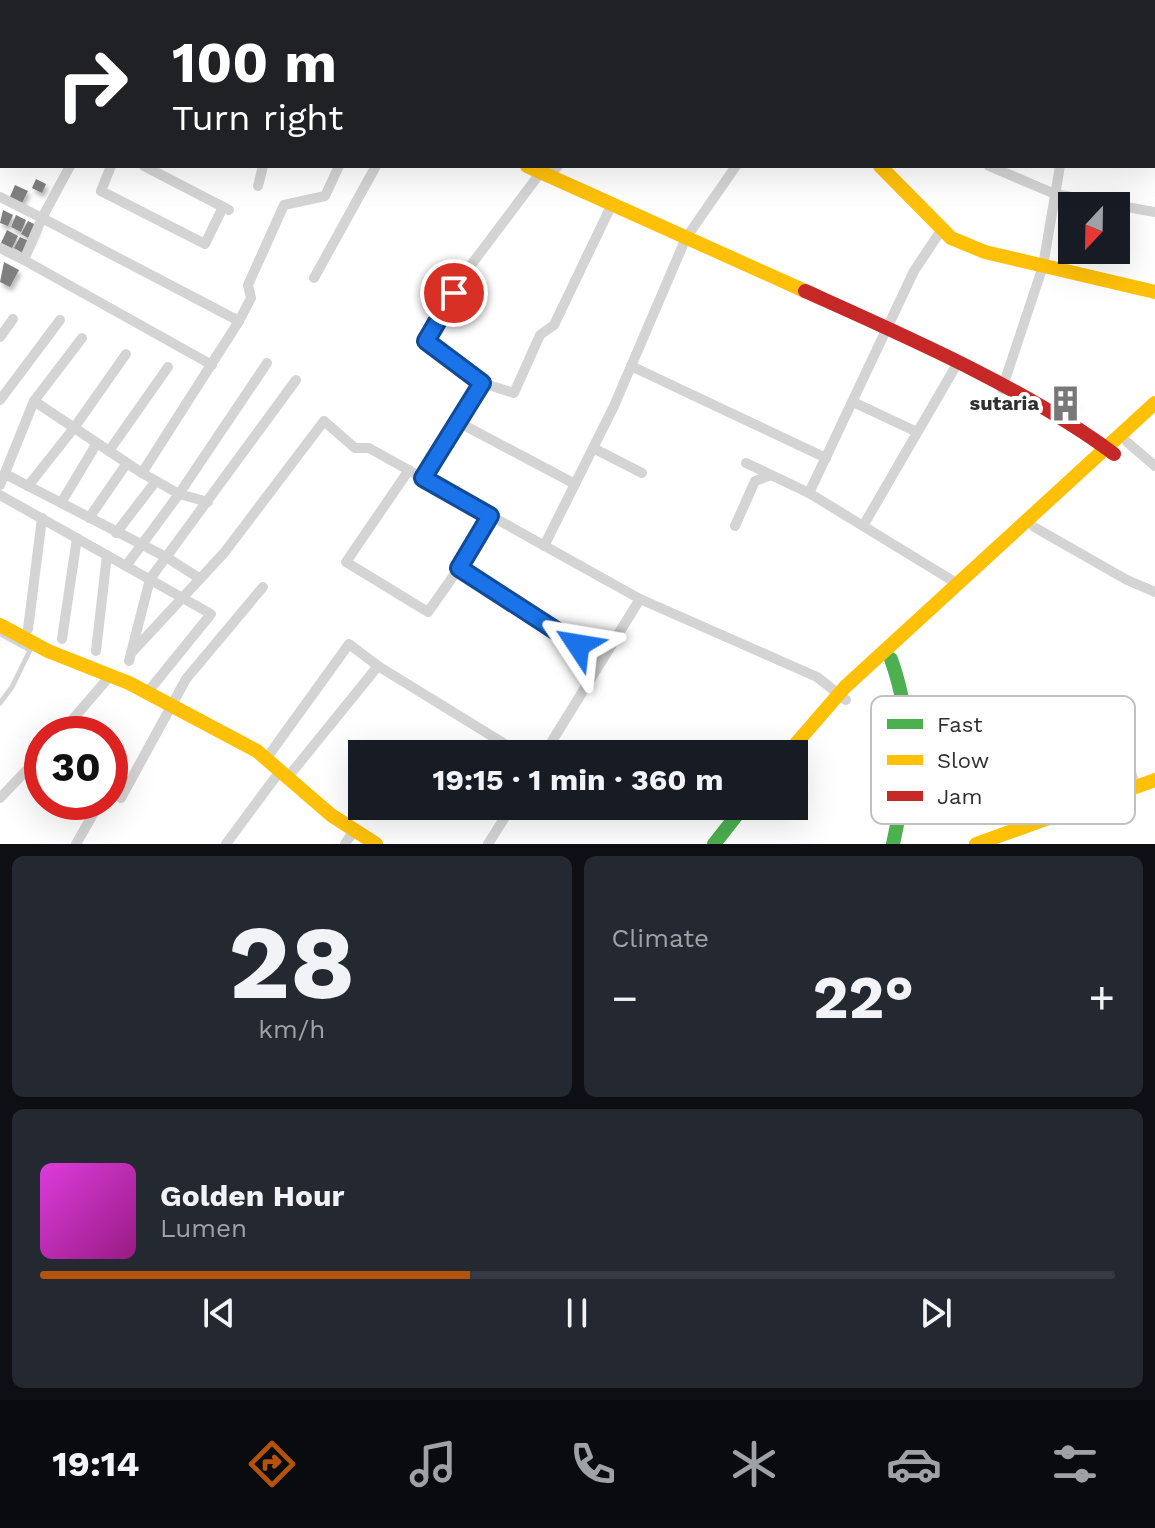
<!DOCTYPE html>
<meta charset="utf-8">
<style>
body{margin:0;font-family:"Work Sans",sans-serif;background:#242831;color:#f1f3f6;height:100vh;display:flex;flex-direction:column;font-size:30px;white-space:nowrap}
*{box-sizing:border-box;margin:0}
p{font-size:26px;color:#9ea1a6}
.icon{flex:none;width:44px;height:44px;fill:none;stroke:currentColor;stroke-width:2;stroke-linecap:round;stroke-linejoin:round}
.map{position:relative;height:844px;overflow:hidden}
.drawer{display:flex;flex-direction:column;gap:12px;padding:12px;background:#0d0f14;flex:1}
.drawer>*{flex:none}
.banner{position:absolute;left:0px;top:0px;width:1156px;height:168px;box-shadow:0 8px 32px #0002;background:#202124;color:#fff;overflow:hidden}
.needle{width:52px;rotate:202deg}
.buttons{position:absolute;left:1058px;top:192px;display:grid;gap:16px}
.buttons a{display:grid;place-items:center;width:72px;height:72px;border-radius:0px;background:#171b24;box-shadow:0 8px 32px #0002;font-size:40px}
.speed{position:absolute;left:24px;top:716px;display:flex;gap:16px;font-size:40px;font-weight:700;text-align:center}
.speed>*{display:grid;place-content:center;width:104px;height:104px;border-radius:50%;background:#171b24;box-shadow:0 8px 32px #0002;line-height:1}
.speed .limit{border:12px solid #d22;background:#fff;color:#111}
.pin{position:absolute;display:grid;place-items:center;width:68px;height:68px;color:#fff;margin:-34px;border:4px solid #fff;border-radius:50%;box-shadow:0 2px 8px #0007}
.me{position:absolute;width:88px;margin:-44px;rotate:303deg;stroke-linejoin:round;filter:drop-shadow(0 0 6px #0008)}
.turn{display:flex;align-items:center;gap:28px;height:168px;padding:0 40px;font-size:36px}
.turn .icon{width:104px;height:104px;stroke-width:2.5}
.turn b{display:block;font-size:56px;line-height:68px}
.big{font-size:60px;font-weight:700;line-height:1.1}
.drawer .card{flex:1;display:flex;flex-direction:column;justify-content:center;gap:12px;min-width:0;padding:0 28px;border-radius:12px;background:#242831}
.drawer .dial{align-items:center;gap:0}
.dial b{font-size:104px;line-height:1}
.song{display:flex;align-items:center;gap:24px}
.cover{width:96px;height:96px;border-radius:12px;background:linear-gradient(135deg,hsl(300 70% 55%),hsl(310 70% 35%))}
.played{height:8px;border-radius:4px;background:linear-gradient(90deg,#b45309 40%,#363941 40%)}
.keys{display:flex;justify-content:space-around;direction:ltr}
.heat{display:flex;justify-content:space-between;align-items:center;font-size:44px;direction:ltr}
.drawer .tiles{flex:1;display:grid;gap:12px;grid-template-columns:1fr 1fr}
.card:last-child{grid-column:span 2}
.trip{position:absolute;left:348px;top:740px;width:460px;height:80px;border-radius:0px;background:#171b24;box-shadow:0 8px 32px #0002;font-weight:700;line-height:80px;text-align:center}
.dock{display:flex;height:128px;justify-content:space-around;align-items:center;background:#090b0e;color:#9ea1a6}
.dock .icon{width:56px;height:56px}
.dock .selected{color:#b45309}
.dock b{font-size:36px;color:#f1f3f6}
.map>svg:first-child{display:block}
.building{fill:#7f7f7f;filter:url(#shadow)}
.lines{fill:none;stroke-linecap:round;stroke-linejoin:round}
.lane{stroke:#d4d4d4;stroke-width:5}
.street{stroke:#d4d4d4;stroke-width:10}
.fast{stroke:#4caf50;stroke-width:14}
.slow{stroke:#ffc107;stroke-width:14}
.jam{stroke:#c62828;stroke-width:14}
.route-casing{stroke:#114b97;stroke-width:20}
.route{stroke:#1a73e8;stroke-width:14}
.labels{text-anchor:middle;stroke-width:8;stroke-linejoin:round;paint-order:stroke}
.poi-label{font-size:20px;font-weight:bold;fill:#2f2f2f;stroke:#fff;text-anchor:end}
.key{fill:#fff;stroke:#c1c1c1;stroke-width:2}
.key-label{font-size:22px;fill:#2f2f2f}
</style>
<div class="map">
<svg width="1155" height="844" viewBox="0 0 1155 844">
<defs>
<filter id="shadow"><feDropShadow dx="2.5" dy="4.5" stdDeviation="2" flood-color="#0004"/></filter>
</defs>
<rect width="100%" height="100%" fill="#fff"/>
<g class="building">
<polygon points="36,179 46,184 42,193 32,188"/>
<polygon points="15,185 28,191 21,205 9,199"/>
<polygon points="3,210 13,215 8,226 0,223"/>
<polygon points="16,215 26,220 21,232 11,227"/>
<polygon points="28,221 38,226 32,240 21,234"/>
<polygon points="7,230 18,236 12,248 1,243"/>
<polygon points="20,237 29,241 23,253 14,248"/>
<polygon points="4,262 19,270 10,287 0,282"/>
<polygon points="1061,393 1076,402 1070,412 1055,404"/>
</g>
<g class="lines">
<g class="lane">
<polyline points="0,634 30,650"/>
<polyline points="0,703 12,687 33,644"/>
</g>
<g class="street">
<polyline points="597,1 598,0"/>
<polyline points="30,2 31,0"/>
<polyline points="157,2 159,0"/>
<polyline points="248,2 249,0"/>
<polyline points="356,2 357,0"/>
<polyline points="410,2 411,0"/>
<polyline points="458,2 459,0"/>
<polyline points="507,2 508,0"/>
<polyline points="635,2 636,0"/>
<polyline points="818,2 820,0"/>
<polyline points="965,2 967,0"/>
<polyline points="1072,2 1073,0"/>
<polyline points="0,69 2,64"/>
<polyline points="1154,152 1155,152"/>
<polyline points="111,166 101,191 205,244 223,207"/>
<polyline points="144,166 229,210"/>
<polyline points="989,166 1055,194 1155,212"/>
<polyline points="549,176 558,166"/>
<polyline points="258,186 263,166"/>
<polyline points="0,197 42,218 24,260 212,365"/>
<polyline points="0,248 24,260"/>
<polyline points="314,278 376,166"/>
<polyline points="239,321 251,298 248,285 284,205 325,196 339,166"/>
<polyline points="0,337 13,319"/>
<polyline points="631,366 826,458"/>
<polyline points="482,383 426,341 468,269 541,172"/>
<polyline points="1002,389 1043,266 1060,166"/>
<polyline points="0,400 60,320"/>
<polyline points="34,401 142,473 239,321 42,218 70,166"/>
<polyline points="853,402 917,432"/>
<polyline points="458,422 575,484"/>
<polyline points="1127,442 1155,466"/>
<polyline points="593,448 642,473"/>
<polyline points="109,451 168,367"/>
<polyline points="746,463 809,493 958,584"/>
<polyline points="409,470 346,562 428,612 459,568"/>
<polyline points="5,474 166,557 199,578"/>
<polyline points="423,478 482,383 514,393 540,335 554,325 612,204"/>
<polyline points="0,485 34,401 82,338"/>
<polyline points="28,486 74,428 126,354"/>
<polyline points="809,493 914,271 942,229"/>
<polyline points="0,495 211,614 147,693"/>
<polyline points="208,502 179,494 267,363"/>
<polyline points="61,503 97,443"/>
<polyline points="490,516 459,568 602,660"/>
<polyline points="89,518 127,463"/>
<polyline points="735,526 755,481 771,475"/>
<polyline points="863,526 957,364"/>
<polyline points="1034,527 1127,580 1155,592"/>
<polyline points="116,533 156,481"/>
<polyline points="544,546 614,406 686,238 736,166"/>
<polyline points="126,566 179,494 142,473"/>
<polyline points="640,599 817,677 846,700"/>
<polyline points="28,629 42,518"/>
<polyline points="62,639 77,538"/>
<polyline points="96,651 107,555"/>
<polyline points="133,651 224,553 324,421 355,448 369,448 640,599 544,754"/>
<polyline points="129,661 150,579 296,380"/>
<polyline points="378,666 521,754"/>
<polyline points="1111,715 1136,787"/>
<polyline points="60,734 110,676"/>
<polyline points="680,747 691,754"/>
<polyline points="266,759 349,644 378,666 288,777"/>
<polyline points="0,798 42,754"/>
<polyline points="121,798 186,679 263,587"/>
<polyline points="76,844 100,802"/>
<polyline points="226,844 280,771"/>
<polyline points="345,844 354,830"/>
<polyline points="488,844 512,806"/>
</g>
<g class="fast">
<polyline points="1125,0 1125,2"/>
<polyline points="1135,0 1136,2"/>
<polyline points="1154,11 1155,14"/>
<path d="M891,659c24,68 17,116 2,185"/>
<polyline points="714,844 744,806"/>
</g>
<g class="slow">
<polyline points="95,0 98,2"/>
<polyline points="1154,70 1155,72"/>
<polyline points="527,166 805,291"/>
<polyline points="880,166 951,238 985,252 1155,292"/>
<polyline points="0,625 48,651 129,683 257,751 331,815 376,844"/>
<polyline points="787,754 845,687 1155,403"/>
<polyline points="976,844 1155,780"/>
</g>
<g class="jam">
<polyline points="732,0 734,2"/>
<polyline points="1154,42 1155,44"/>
<path d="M805,291c100,45 222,98 309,163"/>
</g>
</g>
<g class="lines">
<defs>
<polyline id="route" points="454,293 426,341 482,383 423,478 490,516 459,568 578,645"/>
</defs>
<use href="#route" class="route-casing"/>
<use href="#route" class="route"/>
</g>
<defs>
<symbol id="building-bare" viewBox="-9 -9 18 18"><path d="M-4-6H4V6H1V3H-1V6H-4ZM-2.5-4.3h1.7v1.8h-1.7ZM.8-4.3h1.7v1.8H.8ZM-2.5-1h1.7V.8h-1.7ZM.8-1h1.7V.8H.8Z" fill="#787878" stroke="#fff" stroke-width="2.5" paint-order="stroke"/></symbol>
</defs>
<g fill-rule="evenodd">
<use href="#building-bare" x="1040" y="378" width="51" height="51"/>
</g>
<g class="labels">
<g class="poi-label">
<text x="1039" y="410">sutaria</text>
</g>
</g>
<rect x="871" y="696" width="264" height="128" rx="12" class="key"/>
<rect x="887" y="719" width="36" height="10" fill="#4caf50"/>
<rect x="887" y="755" width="36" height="10" fill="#ffc107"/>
<rect x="887" y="791" width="36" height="10" fill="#c62828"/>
<g class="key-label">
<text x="937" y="732">Fast</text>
<text x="937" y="768">Slow</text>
<text x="937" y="804">Jam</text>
</g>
</svg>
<div class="buttons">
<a><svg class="needle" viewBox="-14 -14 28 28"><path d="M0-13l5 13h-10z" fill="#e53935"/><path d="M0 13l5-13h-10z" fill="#9ea1a6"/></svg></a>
</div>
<div class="speed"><div class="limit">30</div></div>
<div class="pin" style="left:454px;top:293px;background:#d93025"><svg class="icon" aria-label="arrive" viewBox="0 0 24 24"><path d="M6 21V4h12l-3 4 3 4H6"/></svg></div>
<svg class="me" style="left:578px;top:645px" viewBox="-20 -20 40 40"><path d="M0-17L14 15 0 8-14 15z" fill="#1a73e8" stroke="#fff" stroke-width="4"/></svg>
<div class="trip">19:15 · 1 min · 360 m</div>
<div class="banner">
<div class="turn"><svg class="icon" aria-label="right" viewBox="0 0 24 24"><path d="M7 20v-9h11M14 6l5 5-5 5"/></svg><div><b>100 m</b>Turn right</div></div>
</div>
</div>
<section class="drawer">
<div class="tiles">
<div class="card dial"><b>28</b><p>km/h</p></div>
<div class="card"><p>Climate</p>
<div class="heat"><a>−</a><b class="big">22°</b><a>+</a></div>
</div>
<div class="card">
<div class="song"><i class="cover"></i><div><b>Golden Hour</b><p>Lumen</p></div></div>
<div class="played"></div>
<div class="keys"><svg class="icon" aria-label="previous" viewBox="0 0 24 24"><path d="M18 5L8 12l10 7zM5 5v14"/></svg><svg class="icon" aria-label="pause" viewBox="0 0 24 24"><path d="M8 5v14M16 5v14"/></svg><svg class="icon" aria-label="next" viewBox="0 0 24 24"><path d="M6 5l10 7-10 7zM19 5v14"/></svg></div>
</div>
</div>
</section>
<nav class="dock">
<b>19:14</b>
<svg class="icon selected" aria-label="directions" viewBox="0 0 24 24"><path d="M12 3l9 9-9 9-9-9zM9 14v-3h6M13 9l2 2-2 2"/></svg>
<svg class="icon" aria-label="music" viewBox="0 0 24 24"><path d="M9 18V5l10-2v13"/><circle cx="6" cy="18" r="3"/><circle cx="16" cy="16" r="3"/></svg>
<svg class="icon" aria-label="phone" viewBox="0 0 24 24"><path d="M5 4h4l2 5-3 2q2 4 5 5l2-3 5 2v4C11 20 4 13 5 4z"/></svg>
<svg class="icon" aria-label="climate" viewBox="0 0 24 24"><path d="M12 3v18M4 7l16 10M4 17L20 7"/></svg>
<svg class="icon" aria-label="car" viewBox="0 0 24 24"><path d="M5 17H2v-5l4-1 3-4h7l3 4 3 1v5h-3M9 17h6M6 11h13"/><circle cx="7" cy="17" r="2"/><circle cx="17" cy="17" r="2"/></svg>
<svg class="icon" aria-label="filters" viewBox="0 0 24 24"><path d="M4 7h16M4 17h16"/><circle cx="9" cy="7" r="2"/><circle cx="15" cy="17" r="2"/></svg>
</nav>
